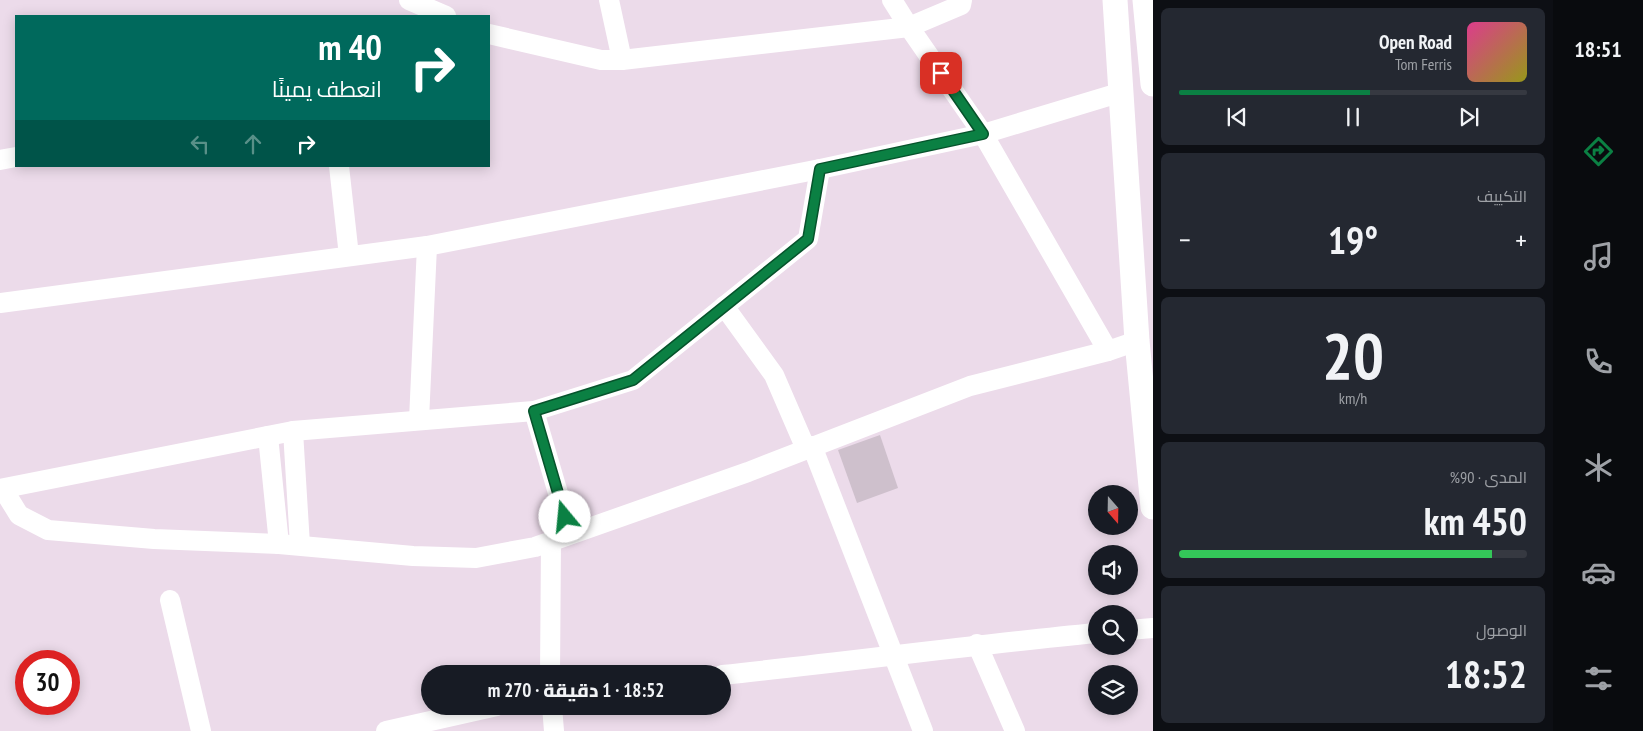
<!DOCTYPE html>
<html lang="ar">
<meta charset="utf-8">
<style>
body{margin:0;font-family:"PT Sans Narrow",Cairo,sans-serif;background:#242831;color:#f1f3f6;direction:rtl;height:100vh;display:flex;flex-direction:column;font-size:19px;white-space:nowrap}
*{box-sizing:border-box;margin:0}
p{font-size:16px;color:#9ea1a6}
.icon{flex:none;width:28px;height:28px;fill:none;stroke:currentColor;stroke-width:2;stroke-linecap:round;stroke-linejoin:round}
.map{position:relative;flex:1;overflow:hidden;direction:ltr}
.sheet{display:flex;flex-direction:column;gap:8px;padding:8px;background:#0d0f14;width:400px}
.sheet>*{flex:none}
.banner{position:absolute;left:15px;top:15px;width:475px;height:152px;border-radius:0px;box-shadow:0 2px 12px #0003;direction:rtl;background:#00695c;color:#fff;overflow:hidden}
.needle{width:32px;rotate:160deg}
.controls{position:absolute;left:1088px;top:485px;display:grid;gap:10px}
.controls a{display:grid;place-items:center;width:50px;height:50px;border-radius:50%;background:#171b24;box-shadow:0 2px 12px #0003;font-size:25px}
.speed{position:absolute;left:15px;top:650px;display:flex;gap:10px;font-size:25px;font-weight:700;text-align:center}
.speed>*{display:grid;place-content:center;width:65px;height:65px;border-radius:50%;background:#171b24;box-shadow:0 2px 12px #0003;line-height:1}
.speed .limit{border:8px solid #d22;background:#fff;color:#111}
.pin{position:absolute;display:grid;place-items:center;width:42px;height:42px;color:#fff;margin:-21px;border-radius:10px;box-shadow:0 2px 8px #0006}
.me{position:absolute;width:55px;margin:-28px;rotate:343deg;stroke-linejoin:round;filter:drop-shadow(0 0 4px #0008)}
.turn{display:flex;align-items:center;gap:18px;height:105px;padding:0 25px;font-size:22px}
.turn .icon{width:65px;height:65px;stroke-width:2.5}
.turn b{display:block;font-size:35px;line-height:42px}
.lanes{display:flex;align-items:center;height:48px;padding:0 25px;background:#0003;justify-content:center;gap:25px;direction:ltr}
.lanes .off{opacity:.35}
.big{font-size:38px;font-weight:800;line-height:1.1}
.sheet .card{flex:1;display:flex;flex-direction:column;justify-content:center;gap:8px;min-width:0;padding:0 18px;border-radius:8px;background:#242831}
.sheet .dial{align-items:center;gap:0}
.dial b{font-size:65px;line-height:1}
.song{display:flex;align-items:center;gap:15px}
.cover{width:60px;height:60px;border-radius:8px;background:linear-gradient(135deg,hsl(330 70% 55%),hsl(60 70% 35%))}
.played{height:5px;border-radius:2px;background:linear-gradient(90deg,#0b8043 55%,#363941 55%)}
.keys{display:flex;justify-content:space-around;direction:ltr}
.heat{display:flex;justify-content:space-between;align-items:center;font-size:28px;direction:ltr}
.charge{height:8px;border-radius:4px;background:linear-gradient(90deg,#34c759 90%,#363941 0)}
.trip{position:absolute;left:421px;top:665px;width:310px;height:50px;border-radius:25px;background:#171b24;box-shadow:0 2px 12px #0003;font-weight:800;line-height:50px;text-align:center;direction:rtl}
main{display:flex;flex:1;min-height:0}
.tabs{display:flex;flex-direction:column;width:90px;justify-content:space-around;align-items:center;background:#090b0e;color:#9ea1a6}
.tabs .icon{width:35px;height:35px}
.tabs .current{color:#0b8043}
.tabs b{font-size:22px;color:#f1f3f6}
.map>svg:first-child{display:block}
.building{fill:#cec0cc}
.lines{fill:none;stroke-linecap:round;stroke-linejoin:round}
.minor{stroke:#fff;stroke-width:20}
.tertiary{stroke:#fff;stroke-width:25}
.route-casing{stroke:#07532c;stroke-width:12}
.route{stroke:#0b8043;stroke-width:9}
</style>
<main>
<nav class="tabs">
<b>18:51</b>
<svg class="icon current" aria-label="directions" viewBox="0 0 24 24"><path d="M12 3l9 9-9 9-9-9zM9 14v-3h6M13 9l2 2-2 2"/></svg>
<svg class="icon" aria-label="music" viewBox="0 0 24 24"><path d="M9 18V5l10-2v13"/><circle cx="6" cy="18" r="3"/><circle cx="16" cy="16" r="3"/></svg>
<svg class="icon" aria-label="phone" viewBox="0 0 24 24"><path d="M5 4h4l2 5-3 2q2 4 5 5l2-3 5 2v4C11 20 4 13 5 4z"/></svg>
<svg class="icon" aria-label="climate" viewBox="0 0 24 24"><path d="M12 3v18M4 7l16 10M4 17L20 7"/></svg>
<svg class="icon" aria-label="car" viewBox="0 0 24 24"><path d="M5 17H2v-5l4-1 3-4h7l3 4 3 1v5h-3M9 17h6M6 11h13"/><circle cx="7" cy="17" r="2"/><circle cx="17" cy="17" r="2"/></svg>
<svg class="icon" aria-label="filters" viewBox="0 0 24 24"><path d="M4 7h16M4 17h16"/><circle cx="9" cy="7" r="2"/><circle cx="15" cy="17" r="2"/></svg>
</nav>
<section class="sheet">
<div class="card">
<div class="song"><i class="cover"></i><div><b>Open Road</b><p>Tom Ferris</p></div></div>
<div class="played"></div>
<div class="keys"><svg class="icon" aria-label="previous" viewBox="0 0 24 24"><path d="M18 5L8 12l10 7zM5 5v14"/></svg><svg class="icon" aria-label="pause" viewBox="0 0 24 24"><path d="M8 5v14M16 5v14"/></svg><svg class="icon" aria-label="next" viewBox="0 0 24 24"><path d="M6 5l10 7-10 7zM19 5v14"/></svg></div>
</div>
<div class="card"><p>التكييف</p>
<div class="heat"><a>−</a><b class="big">19°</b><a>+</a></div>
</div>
<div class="card dial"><b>20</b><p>km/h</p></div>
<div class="card"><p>المدى · 90%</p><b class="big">450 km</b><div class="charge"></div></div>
<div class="card"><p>الوصول</p><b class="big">18:52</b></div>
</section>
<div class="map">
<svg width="1153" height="731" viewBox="0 0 1153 731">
<rect width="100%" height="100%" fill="#ecdbea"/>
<polygon class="building" points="880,435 898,488 857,503 838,450"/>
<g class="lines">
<g class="minor">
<polyline points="409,0 446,16"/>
<polyline points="609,0 622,60"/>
<polyline points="892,0 909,27 961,5 962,0"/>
<polyline points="489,34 601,60 622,60 909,27 983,134 1108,351 1137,341"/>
<polyline points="0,160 16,157"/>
<polyline points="339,166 349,256"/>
<polyline points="0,303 427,246 820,169 983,134 1122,92"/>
<polyline points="724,306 774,375 806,449"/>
<polyline points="534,411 570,534"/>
<polyline points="419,420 427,246"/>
<polyline points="293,431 300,545"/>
<polyline points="268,436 279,544"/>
<polyline points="812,446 923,731"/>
<polyline points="0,489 293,431 534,411 633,380 808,239 820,169"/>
<polyline points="3,489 19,515 48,530 154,539 279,544 413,556 476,558 535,547 748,472 970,386 1108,351"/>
<polyline points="170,600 201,731"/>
<polyline points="1129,630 1153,628"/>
<polyline points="977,644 1015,731"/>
<polyline points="550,674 551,541"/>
<path d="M722,675c125,-13 249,-30 374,-42"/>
<polyline points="552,706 554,731"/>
<polyline points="386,731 497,706"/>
</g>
<g class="tertiary">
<polyline points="1115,0 1137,341 1153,507"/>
<polyline points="1145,0 1153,84"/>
</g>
</g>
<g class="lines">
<defs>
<polyline id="route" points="565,517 534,411 633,380 808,239 820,169 983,134 941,73"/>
</defs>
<use href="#route" class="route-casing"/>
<use href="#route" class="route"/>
</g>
</svg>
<div class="controls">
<a><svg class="needle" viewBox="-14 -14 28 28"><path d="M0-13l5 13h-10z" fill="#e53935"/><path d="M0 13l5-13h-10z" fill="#9ea1a6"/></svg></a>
<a><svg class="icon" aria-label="sound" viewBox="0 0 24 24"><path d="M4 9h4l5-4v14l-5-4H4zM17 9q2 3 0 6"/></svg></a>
<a><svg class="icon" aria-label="search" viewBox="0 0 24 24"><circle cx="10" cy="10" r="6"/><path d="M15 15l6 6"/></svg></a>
<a><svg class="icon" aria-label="layers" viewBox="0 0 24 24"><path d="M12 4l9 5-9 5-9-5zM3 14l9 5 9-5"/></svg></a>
</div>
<div class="speed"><div class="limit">30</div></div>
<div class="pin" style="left:941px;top:73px;background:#d93025"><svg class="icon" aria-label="arrive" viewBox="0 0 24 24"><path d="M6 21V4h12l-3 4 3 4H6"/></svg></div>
<svg class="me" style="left:565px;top:517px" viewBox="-20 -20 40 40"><circle r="19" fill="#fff"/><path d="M0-13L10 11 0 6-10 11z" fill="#0b8043"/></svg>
<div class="trip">18:52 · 1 دقيقة · 270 m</div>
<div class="banner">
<div class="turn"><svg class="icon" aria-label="right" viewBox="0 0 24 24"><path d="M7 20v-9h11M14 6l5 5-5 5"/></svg><div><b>40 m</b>انعطف يمينًا</div></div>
<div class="lanes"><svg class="icon off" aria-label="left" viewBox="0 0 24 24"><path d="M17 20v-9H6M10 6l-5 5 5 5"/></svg><svg class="icon off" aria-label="ahead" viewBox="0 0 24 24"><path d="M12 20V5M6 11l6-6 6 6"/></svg><svg class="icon" aria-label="right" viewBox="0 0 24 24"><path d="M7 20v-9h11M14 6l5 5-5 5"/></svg></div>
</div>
</div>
</main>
